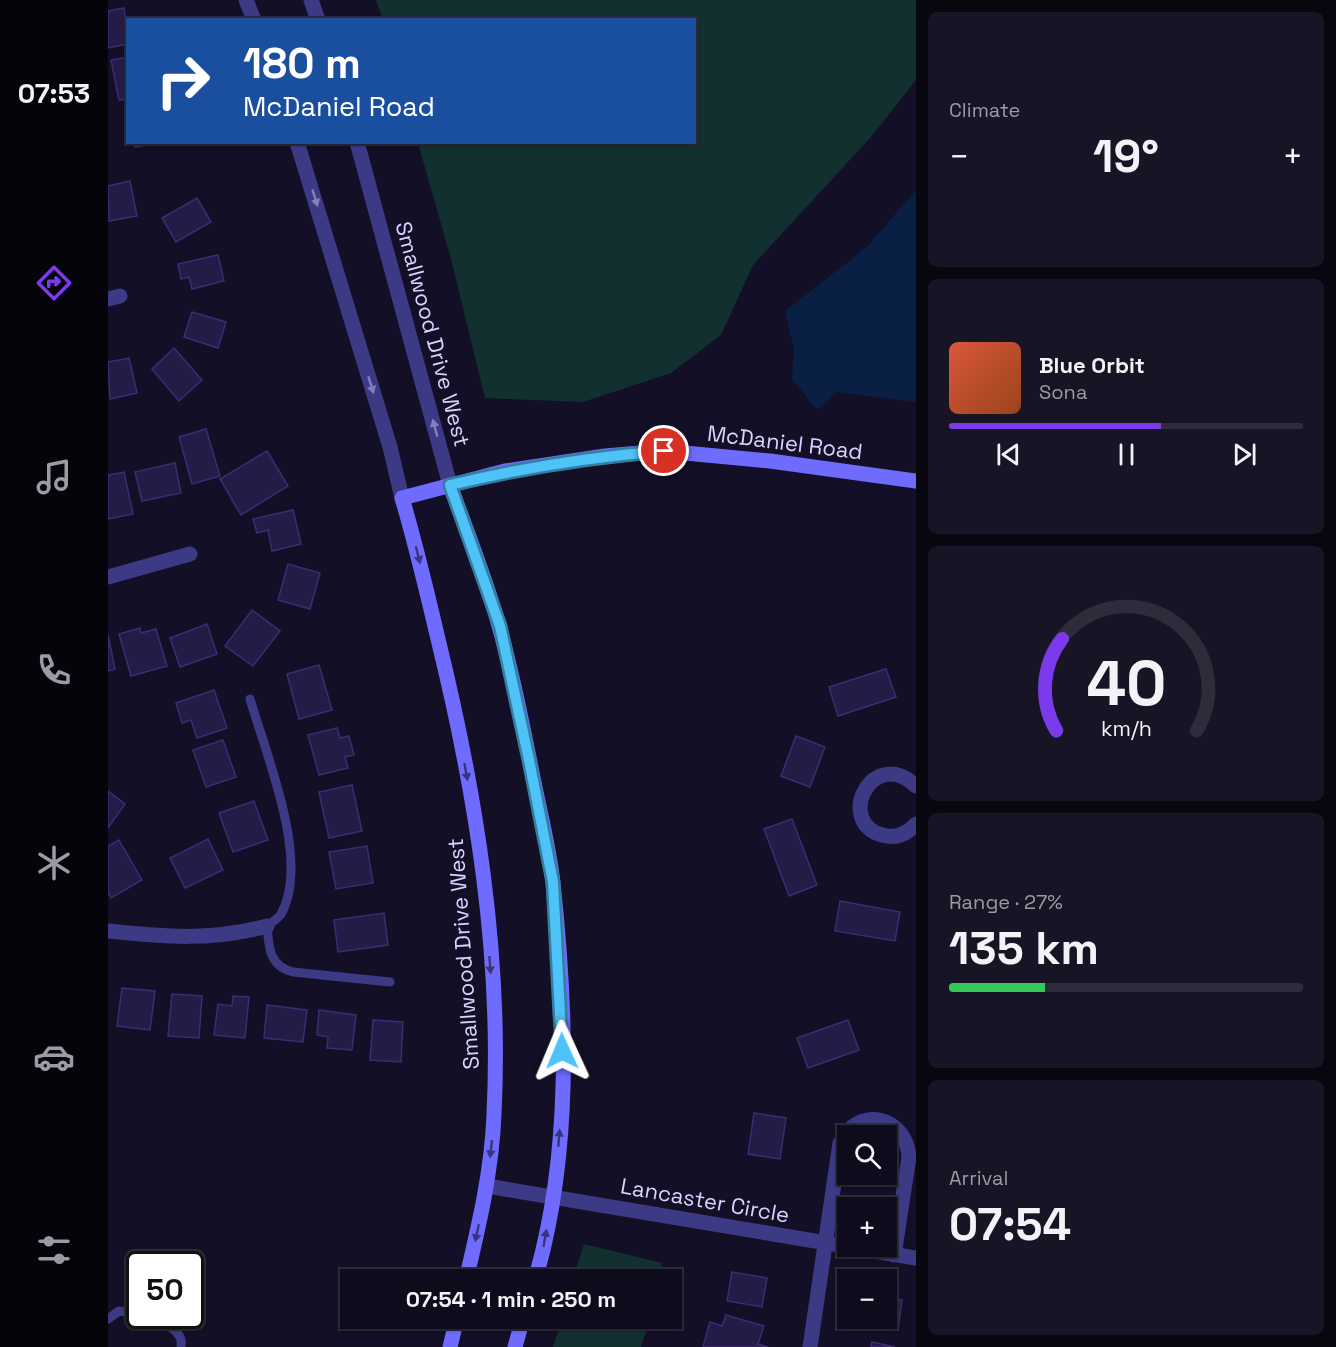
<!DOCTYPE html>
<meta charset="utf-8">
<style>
body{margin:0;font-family:"Space Grotesk",sans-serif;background:#171425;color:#f1f3f6;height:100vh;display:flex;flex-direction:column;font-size:22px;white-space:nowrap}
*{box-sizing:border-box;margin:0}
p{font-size:20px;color:#9b9ba3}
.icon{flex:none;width:33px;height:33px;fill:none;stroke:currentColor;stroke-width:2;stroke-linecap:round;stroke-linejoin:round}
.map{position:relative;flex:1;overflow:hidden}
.sheet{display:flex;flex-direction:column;gap:12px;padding:12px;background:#08060f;width:420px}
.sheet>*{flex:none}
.top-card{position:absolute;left:18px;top:18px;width:570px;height:126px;border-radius:0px;box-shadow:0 2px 4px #0004,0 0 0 2px #2e2b3b;background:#1a4fa0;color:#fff;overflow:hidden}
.buttons{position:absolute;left:729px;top:1125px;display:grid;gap:12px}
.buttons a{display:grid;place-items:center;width:60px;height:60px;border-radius:0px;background:#0e0b1c;box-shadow:0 2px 4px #0004,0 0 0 2px #2e2b3b;font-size:30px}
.speed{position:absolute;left:18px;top:1251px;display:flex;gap:12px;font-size:30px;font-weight:700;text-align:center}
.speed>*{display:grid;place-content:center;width:78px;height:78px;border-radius:50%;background:#0e0b1c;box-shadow:0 2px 4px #0004,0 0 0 2px #2e2b3b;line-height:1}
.speed .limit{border:3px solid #111;border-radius:9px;background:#fff;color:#111}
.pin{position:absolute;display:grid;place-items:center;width:51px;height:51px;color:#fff;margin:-26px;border:3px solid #fff;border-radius:50%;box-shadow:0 2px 6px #0007}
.me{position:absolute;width:66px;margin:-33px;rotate:359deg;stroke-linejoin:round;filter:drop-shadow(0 0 4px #0008)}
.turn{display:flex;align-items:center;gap:21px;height:126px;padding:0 18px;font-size:27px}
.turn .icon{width:78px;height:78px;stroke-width:2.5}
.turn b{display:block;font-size:42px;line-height:51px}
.big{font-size:45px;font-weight:600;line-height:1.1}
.sheet .widget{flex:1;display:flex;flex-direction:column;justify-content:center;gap:9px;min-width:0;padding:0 21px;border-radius:9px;background:#171425}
.sheet .dial{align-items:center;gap:0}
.dial svg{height:156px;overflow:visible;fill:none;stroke:#2e2b3b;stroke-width:7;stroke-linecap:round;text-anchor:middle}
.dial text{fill:#f1f3f6;stroke:none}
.song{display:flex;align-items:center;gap:18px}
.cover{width:72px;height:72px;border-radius:9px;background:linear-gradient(135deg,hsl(10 70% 55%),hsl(20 70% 35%))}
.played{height:6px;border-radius:3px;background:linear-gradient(90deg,#7c3aed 60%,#2e2b3b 60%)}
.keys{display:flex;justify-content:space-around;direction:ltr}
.heat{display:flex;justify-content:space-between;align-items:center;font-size:33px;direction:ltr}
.charge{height:9px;border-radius:4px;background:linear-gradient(90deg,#34c759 27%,#2e2b3b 0)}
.trip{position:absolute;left:232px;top:1269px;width:342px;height:60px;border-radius:0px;background:#0e0b1c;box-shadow:0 2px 4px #0004,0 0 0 2px #2e2b3b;font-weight:600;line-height:60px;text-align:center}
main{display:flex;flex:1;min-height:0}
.tab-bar{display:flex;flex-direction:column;width:108px;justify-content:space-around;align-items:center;background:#06040b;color:#9b9ba3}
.tab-bar .icon{width:42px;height:42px}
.tab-bar .selected{color:#7c3aed}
.tab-bar b{font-size:27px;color:#f1f3f6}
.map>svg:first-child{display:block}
.green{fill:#12302f}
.water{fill:#0a1f44}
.building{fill:#241b47;stroke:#3b2d73;stroke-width:1.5}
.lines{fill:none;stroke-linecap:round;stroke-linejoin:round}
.service{stroke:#3d3a85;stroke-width:9}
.minor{stroke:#3d3a85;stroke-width:15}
.tertiary{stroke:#3d3a85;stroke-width:15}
.secondary{stroke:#6f6bff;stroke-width:15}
.oneway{fill:#837fbc}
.oneway2{fill:#38347d}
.route-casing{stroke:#337fa1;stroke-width:15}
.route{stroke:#4fc3f7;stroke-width:10}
.labels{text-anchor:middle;stroke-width:6;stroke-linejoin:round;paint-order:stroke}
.street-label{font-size:22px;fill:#d9d4ff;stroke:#130f26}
</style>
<main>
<nav class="tab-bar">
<b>07:53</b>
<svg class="icon selected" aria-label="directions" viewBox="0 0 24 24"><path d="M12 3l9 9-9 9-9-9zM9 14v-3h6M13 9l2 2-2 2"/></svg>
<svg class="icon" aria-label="music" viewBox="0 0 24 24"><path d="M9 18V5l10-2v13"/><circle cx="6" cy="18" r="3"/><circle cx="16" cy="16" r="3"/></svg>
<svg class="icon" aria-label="phone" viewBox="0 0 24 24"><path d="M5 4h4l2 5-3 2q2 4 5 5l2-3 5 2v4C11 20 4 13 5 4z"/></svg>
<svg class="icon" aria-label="climate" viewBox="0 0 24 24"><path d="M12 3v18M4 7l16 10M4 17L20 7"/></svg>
<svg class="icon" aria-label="car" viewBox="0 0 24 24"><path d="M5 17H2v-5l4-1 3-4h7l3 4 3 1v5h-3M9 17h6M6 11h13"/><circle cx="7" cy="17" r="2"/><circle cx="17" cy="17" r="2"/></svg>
<svg class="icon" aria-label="filters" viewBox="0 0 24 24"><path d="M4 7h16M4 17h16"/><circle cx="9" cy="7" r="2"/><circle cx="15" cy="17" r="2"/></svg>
</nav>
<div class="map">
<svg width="808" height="1347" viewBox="0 0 808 1347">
<rect width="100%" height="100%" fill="#130f26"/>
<g class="green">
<polygon points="268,0 808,0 808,80 763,137 645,265 613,335 563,373 475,402 377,398 343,259 310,143 586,142 586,20 275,19"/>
<polygon points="476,1244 554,1263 551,1279 465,1279"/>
<polygon points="454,1319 454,1318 542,1319 533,1347 445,1347"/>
</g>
<polygon class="water" points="808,190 808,402 729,392 710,409 707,407 684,379 686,349 677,311 759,247"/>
<g class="building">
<polygon points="16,8 20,44 0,48 0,11"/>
<polygon points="20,57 20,99 11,100 3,60"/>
<polygon points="26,142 53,142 27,147"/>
<polygon points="22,181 29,216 1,221 0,186"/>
<polygon points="89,198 103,222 68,242 54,218"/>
<polygon points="110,255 116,281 84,289 81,277 73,279 70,264"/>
<polygon points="84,312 118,322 110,348 76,337"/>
<polygon points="66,348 94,380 71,401 44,369"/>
<polygon points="21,358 29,393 2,399 0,362"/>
<polygon points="98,429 112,476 84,484 71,437"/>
<polygon points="159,451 180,486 133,515 112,479"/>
<polygon points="67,463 73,493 34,501 27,472"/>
<polygon points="16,472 25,514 0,519 0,475"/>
<polygon points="185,510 193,544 164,551 160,530 149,533 145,519"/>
<polygon points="180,564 212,573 202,609 170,600"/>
<polygon points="144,610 172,631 145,666 117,646"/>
<polygon points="99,624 109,654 72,667 62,638"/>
<polygon points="32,628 33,633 48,629 59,666 23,676 11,634"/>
<polygon points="0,635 7,669 0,671"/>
<polygon points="211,665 224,710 191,719 179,674"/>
<polygon points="778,669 788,697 730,716 721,687"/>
<polygon points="106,690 119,728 89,738 83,720 74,723 68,703"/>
<polygon points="229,728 232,738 241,736 246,755 237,757 240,768 211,775 200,735"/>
<polygon points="688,736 717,747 702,787 673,776"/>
<polygon points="115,740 128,777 98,787 85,750"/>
<polygon points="244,785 254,831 221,838 211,792"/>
<polygon points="0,791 17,804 0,828"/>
<polygon points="146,801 160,840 125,852 111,813"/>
<polygon points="684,819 709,885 681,896 656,829"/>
<polygon points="100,839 115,870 77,888 62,858"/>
<polygon points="11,840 34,880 3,898 0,892 0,846"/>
<polygon points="259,846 265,883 228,889 221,852"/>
<polygon points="732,901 792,912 787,941 727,931"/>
<polygon points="276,913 280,945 230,952 226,920"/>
<polygon points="14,988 47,991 42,1030 9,1026"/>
<polygon points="64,994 94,996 91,1038 60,1036"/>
<polygon points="125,996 141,997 137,1038 106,1035 110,1004 124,1006"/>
<polygon points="159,1005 199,1010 195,1042 156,1038"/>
<polygon points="211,1010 248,1015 244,1050 219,1048 220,1037 209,1035"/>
<polygon points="265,1020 295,1022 293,1062 262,1060"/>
<polygon points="740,1020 751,1050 700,1068 689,1038"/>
<polygon points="646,1113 678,1118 672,1159 640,1154"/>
<polygon points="624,1272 659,1278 654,1307 619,1301"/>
<polygon points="778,1298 794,1300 790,1330 764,1326 765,1318 778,1318"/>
<polygon points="618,1315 656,1326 650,1344 660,1347 595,1347 602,1322 614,1326"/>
<polygon points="764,1342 787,1347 763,1347"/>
</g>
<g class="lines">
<g class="service">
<path d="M142,699c16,55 61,163 31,215 -3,5 -9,8 -14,12 2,22 2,40 26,46l97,10"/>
<path d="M34,1316c14,6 43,11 39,31"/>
<polyline points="0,1319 11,1311 32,1314"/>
</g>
<g class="minor">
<polyline points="0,299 12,296"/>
<polyline points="0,577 82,554"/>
<path d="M808,786c-44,-41 -81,36 -34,49 14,4 25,-1 34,-11"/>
<path d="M0,931c57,6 103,10 159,-5"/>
<polyline points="379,1186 808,1258"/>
<path d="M702,1347l30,-204c18,-38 66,-27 69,14l-15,98"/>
</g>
<g class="tertiary">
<polyline points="138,0 146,20"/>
<polyline points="203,0 210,20"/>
<polyline points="189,142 282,447 294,498"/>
<polyline points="249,142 342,485"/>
</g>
<g class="secondary">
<path d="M342,485c17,47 36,94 49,141 14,48 23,98 33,146 7,37 17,74 21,111 14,130 19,271 -18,397"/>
<path d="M358,1280c13,-55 26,-110 28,-166 8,-160 -18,-320 -56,-475 -11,-47 -22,-94 -36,-141l103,-27 100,-15 59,-5 106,10 146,20"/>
<polyline points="342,1347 349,1318"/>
<polyline points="407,1347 415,1318"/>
</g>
</g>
<defs><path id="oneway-solid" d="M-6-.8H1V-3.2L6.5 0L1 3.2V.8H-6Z" transform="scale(1.5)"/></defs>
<g class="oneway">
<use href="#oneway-solid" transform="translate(207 198) rotate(73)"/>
<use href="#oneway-solid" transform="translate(263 385) rotate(73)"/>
<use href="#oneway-solid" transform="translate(327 428) rotate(-105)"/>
</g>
<g class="oneway2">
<use href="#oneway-solid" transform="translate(310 555) rotate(76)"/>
<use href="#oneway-solid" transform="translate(358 772) rotate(80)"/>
<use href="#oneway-solid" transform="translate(382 965) rotate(86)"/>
<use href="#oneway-solid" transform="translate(451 1138) rotate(-85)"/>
<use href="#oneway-solid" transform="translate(383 1149) rotate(96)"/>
<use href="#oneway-solid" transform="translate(369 1233) rotate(102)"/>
<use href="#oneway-solid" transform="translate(437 1238) rotate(-80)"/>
</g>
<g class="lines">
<defs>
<path id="route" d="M454,1051l-9,-169 -24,-122 -29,-134 -50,-141c71,-17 141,-28 214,-34"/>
</defs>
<use href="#route" class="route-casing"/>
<use href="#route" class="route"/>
</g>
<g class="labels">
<g class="street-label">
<text transform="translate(325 334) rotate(75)" y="8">Smallwood Drive West</text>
<text transform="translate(677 442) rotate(7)" y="8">McDaniel Road</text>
<text transform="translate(355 954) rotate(-94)" y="8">Smallwood Drive West</text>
<text transform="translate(597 1200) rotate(10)" y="8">Lancaster Circle</text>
</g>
</g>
</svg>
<div class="buttons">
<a><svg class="icon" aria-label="search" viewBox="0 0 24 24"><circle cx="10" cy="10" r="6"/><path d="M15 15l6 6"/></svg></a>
<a>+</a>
<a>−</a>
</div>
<div class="speed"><div class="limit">50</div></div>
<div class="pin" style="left:556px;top:451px;background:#d93025"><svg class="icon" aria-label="arrive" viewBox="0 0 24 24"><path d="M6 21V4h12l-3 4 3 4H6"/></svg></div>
<svg class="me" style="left:454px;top:1051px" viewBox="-20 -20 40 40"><path d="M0-17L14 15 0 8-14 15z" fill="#4fc3f7" stroke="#fff" stroke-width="4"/></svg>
<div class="trip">07:54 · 1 min · 250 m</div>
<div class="top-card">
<div class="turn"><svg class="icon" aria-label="right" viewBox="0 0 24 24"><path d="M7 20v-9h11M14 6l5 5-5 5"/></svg><div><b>180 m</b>McDaniel Road</div></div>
</div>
</div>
<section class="sheet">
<div class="widget"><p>Climate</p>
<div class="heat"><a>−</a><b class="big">19°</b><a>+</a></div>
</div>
<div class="widget">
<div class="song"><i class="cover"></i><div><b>Blue Orbit</b><p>Sona</p></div></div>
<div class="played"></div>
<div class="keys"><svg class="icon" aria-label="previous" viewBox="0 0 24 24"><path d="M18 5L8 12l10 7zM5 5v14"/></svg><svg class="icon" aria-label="pause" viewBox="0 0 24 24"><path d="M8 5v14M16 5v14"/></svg><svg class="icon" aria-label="next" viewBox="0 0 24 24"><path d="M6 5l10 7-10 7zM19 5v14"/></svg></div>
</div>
<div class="widget dial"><svg viewBox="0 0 100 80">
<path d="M14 69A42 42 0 1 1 86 69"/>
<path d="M14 69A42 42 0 0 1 17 22" stroke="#7c3aed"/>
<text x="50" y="56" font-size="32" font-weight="700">40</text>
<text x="50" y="72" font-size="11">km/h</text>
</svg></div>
<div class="widget"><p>Range · 27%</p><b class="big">135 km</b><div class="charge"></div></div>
<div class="widget"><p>Arrival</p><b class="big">07:54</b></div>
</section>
</main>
